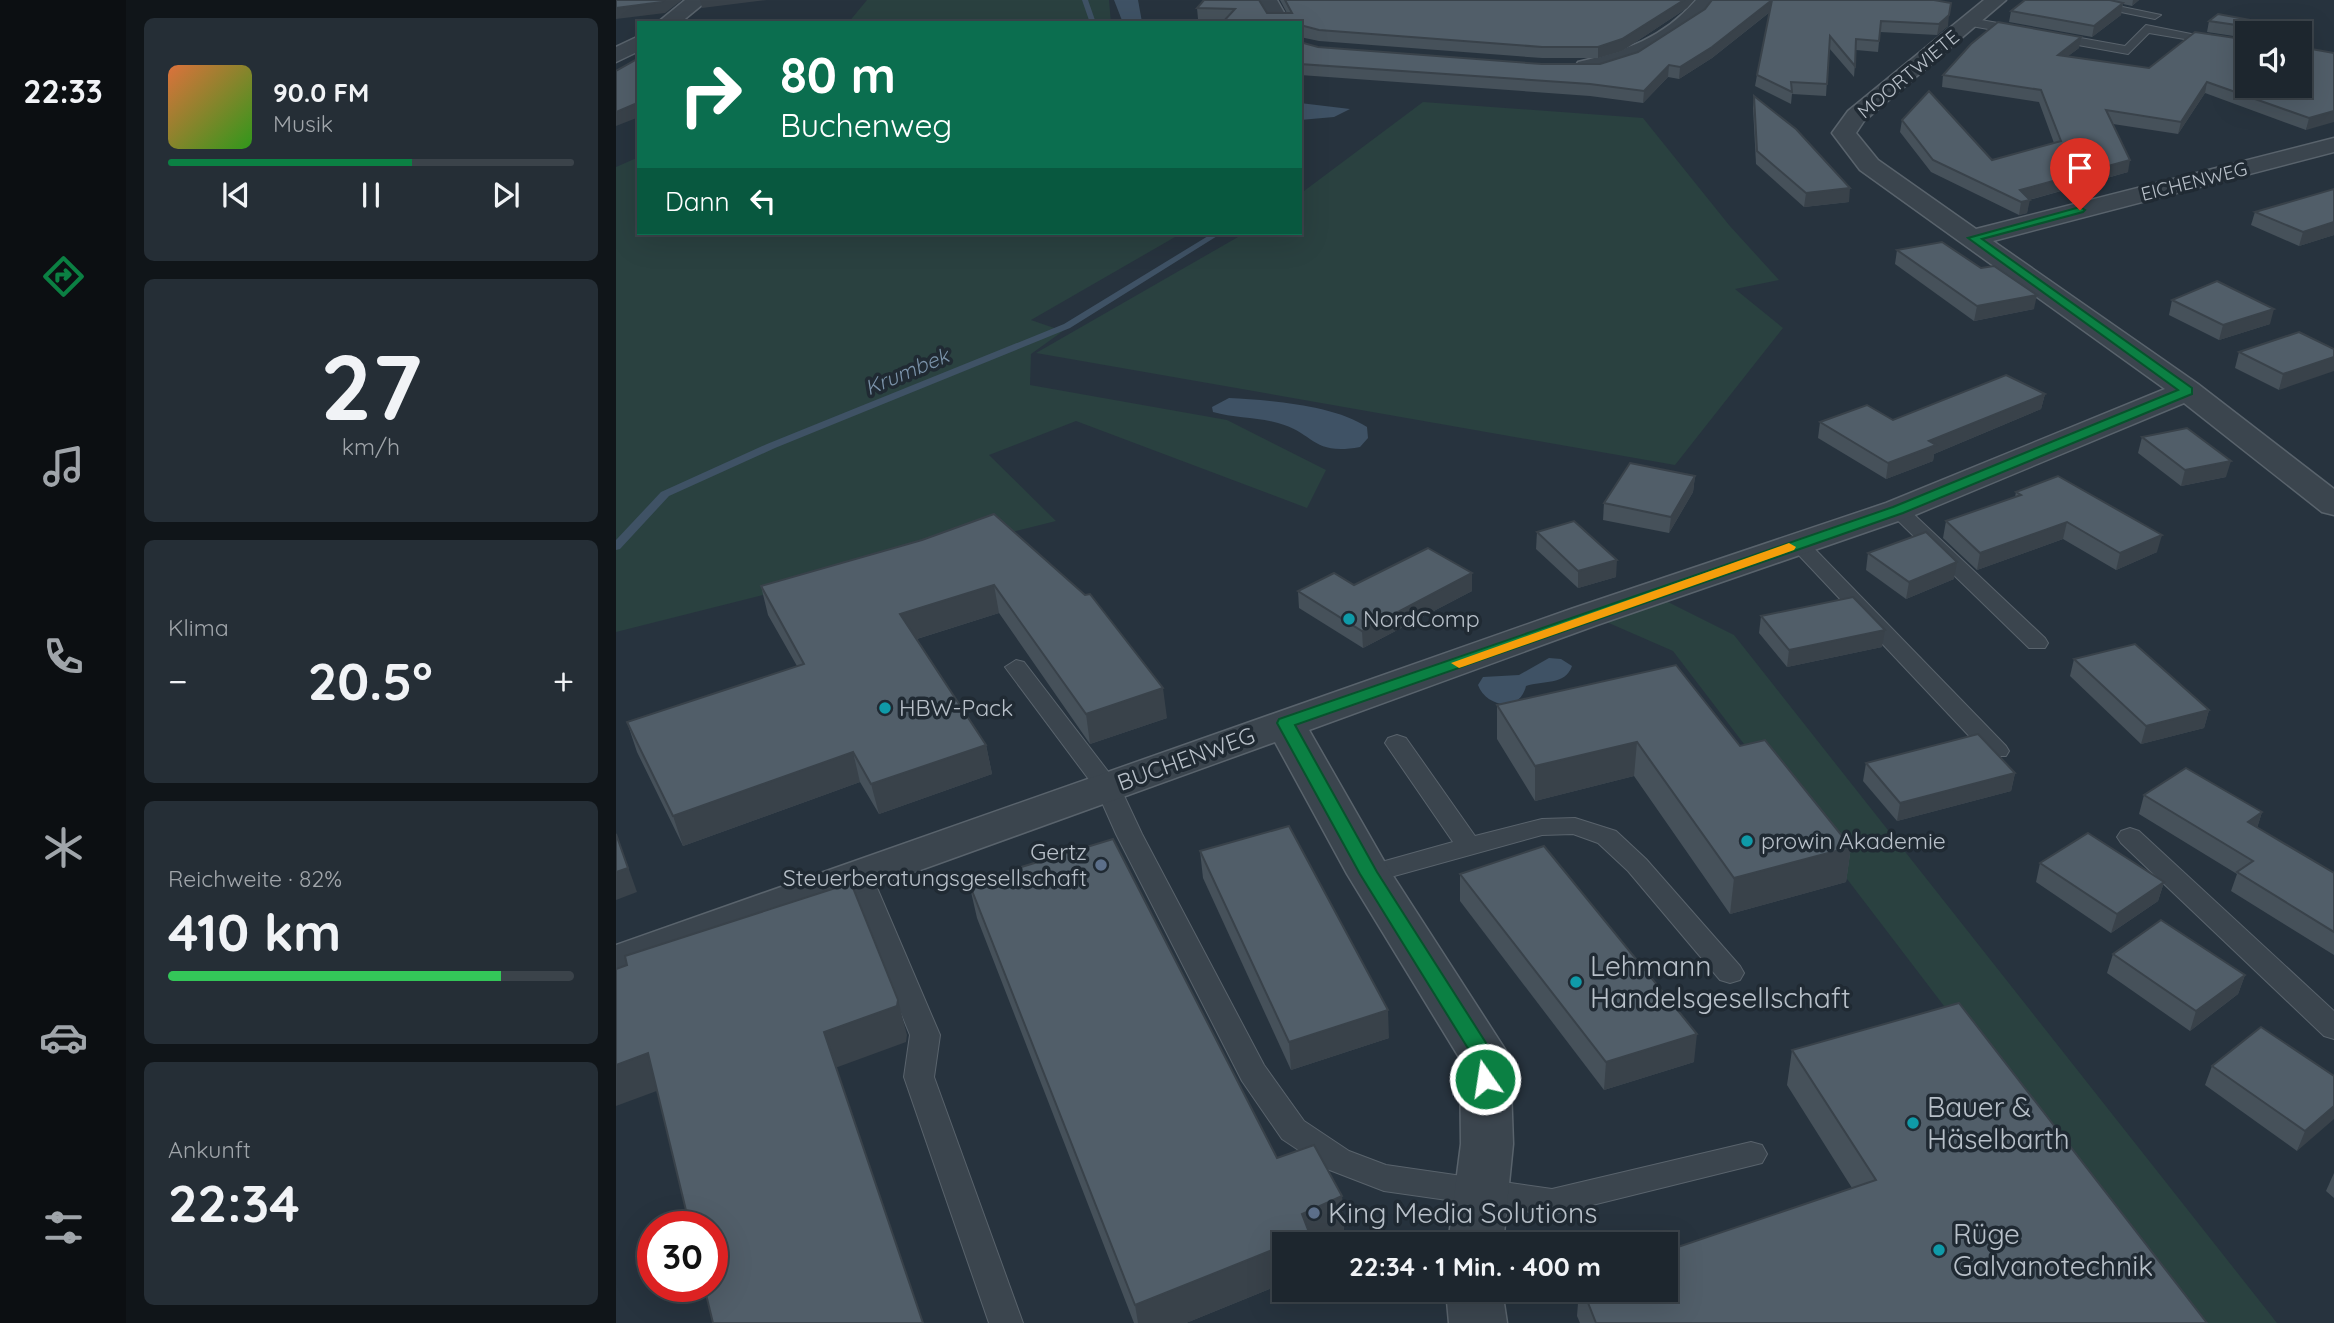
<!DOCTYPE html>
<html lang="de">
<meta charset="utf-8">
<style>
body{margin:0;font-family:Quicksand,sans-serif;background:#252e36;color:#f1f3f6;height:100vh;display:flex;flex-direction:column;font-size:26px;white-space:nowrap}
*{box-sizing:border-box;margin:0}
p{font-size:23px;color:#a0a5aa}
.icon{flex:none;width:38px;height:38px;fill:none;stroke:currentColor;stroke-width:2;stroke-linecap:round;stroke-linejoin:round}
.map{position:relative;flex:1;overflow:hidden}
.panel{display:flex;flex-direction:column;gap:18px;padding:18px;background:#101519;width:490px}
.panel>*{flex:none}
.guide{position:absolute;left:21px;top:21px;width:665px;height:214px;border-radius:0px;box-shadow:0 7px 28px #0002,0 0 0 2px #3b434a;background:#0b6e4f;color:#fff;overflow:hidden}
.tools{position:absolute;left:1619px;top:21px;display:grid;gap:14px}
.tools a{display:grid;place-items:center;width:77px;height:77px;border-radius:0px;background:#1d262e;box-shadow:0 7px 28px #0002,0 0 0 2px #3b434a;font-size:35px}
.speed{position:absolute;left:21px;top:1211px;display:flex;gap:14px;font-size:35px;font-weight:700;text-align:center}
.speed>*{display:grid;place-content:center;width:91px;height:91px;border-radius:50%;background:#1d262e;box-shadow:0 7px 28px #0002,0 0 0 2px #3b434a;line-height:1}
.speed .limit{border:10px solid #d22;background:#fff;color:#111}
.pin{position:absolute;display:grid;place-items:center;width:60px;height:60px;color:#fff;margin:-72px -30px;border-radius:50% 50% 50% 0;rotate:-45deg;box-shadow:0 0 7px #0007}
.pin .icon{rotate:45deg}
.me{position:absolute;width:77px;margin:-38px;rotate:347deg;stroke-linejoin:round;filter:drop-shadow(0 0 5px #0008)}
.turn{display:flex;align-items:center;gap:24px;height:147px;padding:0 28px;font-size:32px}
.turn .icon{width:91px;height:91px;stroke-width:2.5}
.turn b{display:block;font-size:49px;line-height:60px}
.then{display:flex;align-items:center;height:66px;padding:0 28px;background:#0003;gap:14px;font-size:26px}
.big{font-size:52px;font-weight:800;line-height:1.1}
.panel .widget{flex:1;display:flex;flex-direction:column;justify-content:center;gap:10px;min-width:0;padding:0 24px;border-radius:10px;background:#252e36}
.panel .dial{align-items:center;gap:0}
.dial b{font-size:91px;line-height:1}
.song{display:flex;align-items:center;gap:21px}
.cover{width:84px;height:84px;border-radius:10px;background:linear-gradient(135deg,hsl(20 70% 55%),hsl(110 70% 35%))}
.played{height:7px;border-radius:4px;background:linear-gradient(90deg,#0b8043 60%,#3b434a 60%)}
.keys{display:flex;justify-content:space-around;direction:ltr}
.heat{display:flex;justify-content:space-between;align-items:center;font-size:38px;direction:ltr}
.charge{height:10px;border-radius:5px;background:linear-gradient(90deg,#34c759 82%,#3b434a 0)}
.trip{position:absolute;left:656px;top:1232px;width:406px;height:70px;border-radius:0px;background:#1d262e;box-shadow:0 7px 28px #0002,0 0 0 2px #3b434a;font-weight:800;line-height:70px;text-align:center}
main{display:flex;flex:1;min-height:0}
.tab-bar{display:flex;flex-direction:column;width:126px;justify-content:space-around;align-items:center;background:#0c0f12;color:#a0a5aa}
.tab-bar .icon{width:49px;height:49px}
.tab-bar .on{color:#0b8043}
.tab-bar b{font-size:32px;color:#f1f3f6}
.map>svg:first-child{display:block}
.green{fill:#2a4140}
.water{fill:#3f5265}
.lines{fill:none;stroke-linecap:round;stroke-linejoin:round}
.stream{fill:#3f5265;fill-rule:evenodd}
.lane-casing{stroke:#59636c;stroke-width:2}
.street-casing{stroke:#59636c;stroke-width:3}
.lane{fill:#3b454e;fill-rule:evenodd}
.street{fill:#3b454e;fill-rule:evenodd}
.wall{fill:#46515a}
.shaded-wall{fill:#39424a}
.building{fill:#515e69;stroke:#39424a;stroke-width:2}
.route{fill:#0b8043;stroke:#07532c;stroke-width:2}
.slow{fill:#f59e0b}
.culture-dot{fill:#0f9aa8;stroke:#202a33;stroke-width:2.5}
.service-dot{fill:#5c6f8a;stroke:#202a33;stroke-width:2.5}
.labels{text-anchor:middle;stroke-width:7;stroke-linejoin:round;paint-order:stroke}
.far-street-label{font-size:19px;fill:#b8c0c9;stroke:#202a33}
.far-water-label{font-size:21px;font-style:italic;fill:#7b93aa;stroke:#202a33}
.poi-label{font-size:23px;fill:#b8c0c9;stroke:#202a33;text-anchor:start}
.street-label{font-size:23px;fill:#b8c0c9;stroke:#202a33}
.near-poi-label{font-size:28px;fill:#b8c0c9;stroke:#202a33;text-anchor:start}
</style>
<main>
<nav class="tab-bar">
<b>22:33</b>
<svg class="icon on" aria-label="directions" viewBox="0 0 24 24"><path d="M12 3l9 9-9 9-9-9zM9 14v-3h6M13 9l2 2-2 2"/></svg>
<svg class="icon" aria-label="music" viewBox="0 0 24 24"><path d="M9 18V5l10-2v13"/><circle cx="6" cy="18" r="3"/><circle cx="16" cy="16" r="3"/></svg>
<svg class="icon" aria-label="phone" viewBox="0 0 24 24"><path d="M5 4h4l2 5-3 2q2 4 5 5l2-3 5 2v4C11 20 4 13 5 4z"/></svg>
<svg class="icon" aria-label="climate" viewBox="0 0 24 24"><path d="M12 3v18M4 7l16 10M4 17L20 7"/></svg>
<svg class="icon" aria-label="car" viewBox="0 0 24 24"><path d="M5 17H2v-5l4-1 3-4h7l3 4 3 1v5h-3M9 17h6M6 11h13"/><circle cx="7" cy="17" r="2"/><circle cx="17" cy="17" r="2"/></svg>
<svg class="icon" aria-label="filters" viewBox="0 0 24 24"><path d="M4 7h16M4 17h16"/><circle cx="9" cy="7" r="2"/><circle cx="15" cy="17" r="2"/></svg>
</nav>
<section class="panel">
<div class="widget">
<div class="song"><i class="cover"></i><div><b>90.0 FM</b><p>Musik</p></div></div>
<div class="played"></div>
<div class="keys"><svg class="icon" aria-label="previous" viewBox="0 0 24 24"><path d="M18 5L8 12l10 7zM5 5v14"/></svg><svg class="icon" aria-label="pause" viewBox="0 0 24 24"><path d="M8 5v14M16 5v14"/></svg><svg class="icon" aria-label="next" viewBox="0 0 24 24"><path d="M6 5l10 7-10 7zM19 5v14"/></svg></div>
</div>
<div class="widget dial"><b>27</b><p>km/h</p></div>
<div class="widget"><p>Klima</p>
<div class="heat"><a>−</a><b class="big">20.5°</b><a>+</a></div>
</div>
<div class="widget"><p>Reichweite · 82%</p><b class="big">410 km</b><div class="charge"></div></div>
<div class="widget"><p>Ankunft</p><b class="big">22:34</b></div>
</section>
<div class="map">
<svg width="1718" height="1323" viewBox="0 0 1718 1323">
<rect width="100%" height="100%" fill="#27333e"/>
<g class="green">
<polygon points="251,0 493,0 495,23 232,23"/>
<polygon points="807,102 1027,118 1113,225 1163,280 1119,289 1167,328 1059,465 420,353 629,233 684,233 684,194"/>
<polygon points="23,157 23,233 566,233 415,320 447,331 415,354 414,385 611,420 710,470 691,508 460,421 373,455 440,521 0,632 0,167"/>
<polygon points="1040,596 1118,635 1661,1323 1570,1323 1057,651 979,617"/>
</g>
<g class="water">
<polygon points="498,0 522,0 526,22 507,23"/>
<polygon points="684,103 734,109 718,117 684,120"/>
<path d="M613,398c40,2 105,7 138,29l1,11 -8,9c-48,9 -45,-14 -82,-24 -21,-6 -44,-5 -65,-11l-1,-5z"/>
<path d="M933,658l12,1 11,7c-7,20 -29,14 -46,20 -6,27 -40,21 -48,-1l5,-8 36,-2z"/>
</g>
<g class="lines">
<g class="stream">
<polygon points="466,0 472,0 480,23 474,23"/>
<polygon points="597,233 606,233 454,328 159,448 53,496 4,549 0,550 0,540 45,492 151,444 448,324"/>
</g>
<defs>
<g id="lane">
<polygon points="1447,0 1473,0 1545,15 1539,19"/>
<polygon points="1354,18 1509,46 1530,25 1610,41 1604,45 1533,33 1512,54 1350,25 1350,19"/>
<polygon points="1282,504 1289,506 1429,638 1432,643 1429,648 1413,648 1275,514 1272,510 1275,506"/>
<polygon points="1183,538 1190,540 1390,746 1393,751 1390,756 1372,756 1176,548 1173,544 1176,540"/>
<polygon points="400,660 408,662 504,787 526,834 648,1065 688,1121 733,1151 770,1165 936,1189 1135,1142 1146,1145 1151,1154 1146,1163 936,1215 768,1191 711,1169 666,1139 626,1081 500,834 480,789 389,667"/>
<polygon points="781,735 790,738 859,836 926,819 959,818 1000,831 1030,859 1124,966 1128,973 1124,980 1114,983 1104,980 1012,871 982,843 957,834 926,835 753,883 744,880 740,874 744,868 837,842 769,743 772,738"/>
<polygon points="1514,828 1523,831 1718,1011 1718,1039 1708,1036 1505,843 1501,837 1505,831"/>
<polygon points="243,867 252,870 256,876 324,1035 318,1077 407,1323 373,1323 288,1077 294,1035 230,876 234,870"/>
</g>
<g id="street">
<polygon points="69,0 92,0 64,23 41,23"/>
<polygon points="641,0 661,0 674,23 654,23"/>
<path d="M1080,0h20c-26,36 -68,60 -110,71 -10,2 -24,6 -31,-4l3,-5c47,-11 85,-24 118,-62z"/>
<polygon points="1368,0 1390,0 1248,121 1240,133 1262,160 1360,229 1718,138 1718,152 1377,241 1582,384 1718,489 1718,515 1706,512 1568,403 1294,517 981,625 693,730 772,868 894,1057 897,1144 887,1244 832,1244 845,1144 844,1059 731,874 659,742 0,980 0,945 955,609 1270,503 1549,389 1244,170 1216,133 1232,111"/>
<polygon points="23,36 23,51 0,62 0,47"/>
<polygon points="830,1290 886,1290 891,1323 833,1323"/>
</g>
</defs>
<use href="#lane" class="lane-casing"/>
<use href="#street" class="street-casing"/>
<use href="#lane" class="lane"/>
<use href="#street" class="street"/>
</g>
<g class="wall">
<polygon points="588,0 651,13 671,13 664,0 1078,0 1071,8 1006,51 982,58 926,58 703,41 684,37 684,23 582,19 581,8"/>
<polygon points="1318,0 1332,26 1321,35 1264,32 1262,52 1240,50 1238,77 1213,48 1210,96 1176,94 1175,104 1139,86 1141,75 1154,12 1096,58 1063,79 1052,77 1027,103 974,96 684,75 684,42 702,47 926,64 984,64 1022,52 1089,9"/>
<polygon points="1409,0 1523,0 1516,6 1507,4 1505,15 1476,37 1393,22 1395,11"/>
<polygon points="1593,21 1678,28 1676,33 1631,33 1631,86 1718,53 1690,130 1589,93 1562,134 1497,124 1512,172 1413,200 1411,213 1403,215 1315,172 1284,132 1286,120 1376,160 1438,143 1423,102 1326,87 1327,75 1463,48 1452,56 1533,68 1626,39 1624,37 1591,32"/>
<polygon points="1138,96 1233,202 1188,207 1140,164 1137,108"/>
<polygon points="1718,189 1718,235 1683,246 1635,225 1639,212"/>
<polygon points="1281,250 1418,309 1358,321 1279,264"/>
<polygon points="1556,300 1654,324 1603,340 1553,315"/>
<polygon points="1683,332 1663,390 1619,368 1623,352"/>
<polygon points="1429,394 1425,409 1318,454 1317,461 1270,479 1202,438 1204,422 1277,420"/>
<polygon points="1526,437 1610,477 1565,486 1522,453"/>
<polygon points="1079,476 1077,492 1053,533 987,520 988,503"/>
<polygon points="1400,492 1541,552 1500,570 1447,539 1361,570 1327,538 1330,521 1399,497"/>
<polygon points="921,532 1000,577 962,588 920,549"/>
<polygon points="306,540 469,595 551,718 474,744 383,613 301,639 370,745 376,774 263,814 244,782 67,846 21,752 11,722 181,666 152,615 145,586"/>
<polygon points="1252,553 1338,579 1290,599 1250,570"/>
<polygon points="738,585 856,591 747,648 683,608 682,591"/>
<polygon points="1145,616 1266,647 1171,667 1143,633"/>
<polygon points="1458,659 1593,710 1588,728 1525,744 1454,676"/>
<polygon points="881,705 1124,746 1235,847 1230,882 1114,914 1018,776 919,801 881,739"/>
<polygon points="1250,763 1399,773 1395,791 1281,821 1247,781"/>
<polygon points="1528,795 1646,812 1641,828 1718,873 1718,955 1615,891 1621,874 1523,814"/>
<polygon points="584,851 773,1038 675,1070 587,878"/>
<polygon points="1424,863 1548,882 1542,901 1495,933 1420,882"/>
<polygon points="844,874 1078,1062 988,1090 844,901"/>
<polygon points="353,883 661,1158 726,1196 728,1232 668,1244 668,1283 570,1323 518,1323 361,918"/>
<polygon points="1497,954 1629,975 1622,994 1574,1031 1491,973"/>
<polygon points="1176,1050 1591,1323 964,1323 961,1316 963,1290 1050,1290 1236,1188 1171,1085"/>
<polygon points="1596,1066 1718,1076 1681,1151 1589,1085"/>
<polygon points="1718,1173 1718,1198 1710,1191"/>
</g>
<g class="shaded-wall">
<polygon points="48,0 66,0 49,13 0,19 0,8"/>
<polygon points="84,0 151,0 86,8"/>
<polygon points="1068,0 1078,0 1071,8 1006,51 982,58 982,47"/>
<polygon points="1156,0 1155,11 1096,58 1063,79 1064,67"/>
<polygon points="1517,0 1523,0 1516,6"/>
<polygon points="1507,3 1505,15 1476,37 1478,26"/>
<polygon points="1333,15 1332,26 1321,35 1323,24"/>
<polygon points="1465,37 1463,48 1439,66 1442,55"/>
<polygon points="1053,65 1052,77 1027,103 1028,91"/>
<polygon points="1591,82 1589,93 1562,134 1565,122"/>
<polygon points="23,102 23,117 0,126 0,112"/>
<polygon points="1718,111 1718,122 1690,130 1693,118"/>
<polygon points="1514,160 1512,172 1405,202 1404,190"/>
<polygon points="1234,188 1233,202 1188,207 1190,193"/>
<polygon points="1414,200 1411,213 1403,215 1405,202"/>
<polygon points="1718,222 1718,235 1683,246 1687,232"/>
<polygon points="1421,295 1418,309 1358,321 1361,306"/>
<polygon points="1658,309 1654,324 1603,340 1607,325"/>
<polygon points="1718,357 1718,371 1663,390 1667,374"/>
<polygon points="1429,394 1425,409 1318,454 1317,461 1270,479 1272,463 1313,441"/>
<polygon points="1615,461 1610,477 1565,486 1569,470"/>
<polygon points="1079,476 1077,492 1053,533 1055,517"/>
<polygon points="1451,522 1447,539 1361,570 1364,553"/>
<polygon points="1546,535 1541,552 1500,570 1504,553"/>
<polygon points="1001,560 1000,577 962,588 962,571"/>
<polygon points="1341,562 1338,579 1290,599 1293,582"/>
<polygon points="856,573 856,591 747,648 746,631"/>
<polygon points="378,585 383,613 291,642 284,614"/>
<polygon points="1269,630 1266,647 1171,667 1173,650"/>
<polygon points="547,688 551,718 474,744 470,714"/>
<polygon points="1593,710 1588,728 1525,744 1530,726"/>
<polygon points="1021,742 1018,776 919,801 919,766"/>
<polygon points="370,745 376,774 263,814 255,784"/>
<polygon points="237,752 244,782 67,846 57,816"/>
<polygon points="1399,773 1395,791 1281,821 1284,803"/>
<polygon points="1646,812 1640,831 1632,822"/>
<polygon points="0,833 21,892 0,900"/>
<polygon points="1235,847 1230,882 1114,914 1118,878"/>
<polygon points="1548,882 1542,901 1495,933 1501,914"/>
<polygon points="1629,975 1622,994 1574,1031 1580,1011"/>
<polygon points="282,1000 291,1035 290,1042 219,1068 208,1032"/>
<polygon points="772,1010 773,1038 675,1070 673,1042"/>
<polygon points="1081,1034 1078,1062 988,1090 990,1062"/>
<polygon points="32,1053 46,1089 0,1106 0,1065"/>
<polygon points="1718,1106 1718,1119 1681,1151 1689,1131"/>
<polygon points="726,1196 728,1232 702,1244 670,1244 686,1214"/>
<polygon points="668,1245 668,1283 570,1323 522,1323 519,1305"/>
</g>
<g class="building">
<polygon points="0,0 48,0 46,2 0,8"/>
<polygon points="588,0 643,0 651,13 676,13 669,0 1068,0 1006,39 982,47 926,47 703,30 684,25 684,23 606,23 619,9 581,8"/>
<polygon points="1096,0 1318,0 1335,3 1333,15 1323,24 1265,21 1263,41 1240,39 1239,66 1214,36 1211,84 1175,82 1176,92 1141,75 1156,0 1096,47 1064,67 1053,65 1028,91 974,84 684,64 684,42 702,47 926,64 984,64 1022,52 1089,9"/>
<polygon points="1409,0 1494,0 1507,3 1478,26 1395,11"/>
<polygon points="1602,14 1678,28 1673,33 1635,33 1627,26 1593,21"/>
<polygon points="1382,22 1465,37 1442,55 1533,68 1579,32 1626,39 1631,36 1631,86 1684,86 1684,47 1718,53 1718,111 1693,118 1591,82 1565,122 1490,110 1514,160 1404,190 1414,200 1405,202 1317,160 1286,120 1313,91 1376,160 1445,141 1425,90 1327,75 1355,44"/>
<polygon points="23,58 23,102 19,104 0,112 0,71"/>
<polygon points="1138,96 1180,129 1234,188 1190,193 1141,151"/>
<polygon points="1718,189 1718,222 1687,232 1639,212"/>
<polygon points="1326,242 1365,268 1378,266 1421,295 1361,306 1281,250"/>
<polygon points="1601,281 1658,309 1607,325 1556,300"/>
<polygon points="1683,332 1718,349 1718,357 1667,374 1623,352"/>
<polygon points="1390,375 1429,394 1313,441 1320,445 1272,463 1204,422 1251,405 1277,420"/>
<polygon points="1571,428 1615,461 1569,470 1526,437"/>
<polygon points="1014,463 1079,476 1055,517 988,503"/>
<polygon points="1442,476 1546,535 1504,553 1451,522 1364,553 1330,521 1405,495 1400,492"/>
<polygon points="378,514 469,595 474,594 547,688 470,714 378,585 284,614 370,745 255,784 237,752 57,816 11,722 188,664 145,586 306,540"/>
<polygon points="958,521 1001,560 962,571 921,532"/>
<polygon points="1310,532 1341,562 1293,582 1252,553"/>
<polygon points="812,548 856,573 746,631 682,591 718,573 738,585"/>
<polygon points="1237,597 1269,630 1173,650 1145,616"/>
<polygon points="1519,644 1593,710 1530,726 1458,659"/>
<polygon points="1060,665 1124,746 1149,740 1235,847 1118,878 1021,742 919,766 881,705"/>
<polygon points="1362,734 1399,773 1284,803 1250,763"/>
<polygon points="1570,768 1646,812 1632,822 1718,873 1718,932 1621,872 1637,861 1528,795"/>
<polygon points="673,826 772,1010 673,1042 584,851"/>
<polygon points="1472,833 1548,882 1501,914 1424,863"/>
<polygon points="0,834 12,868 0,872"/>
<polygon points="497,839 661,1158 698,1145 726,1196 686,1214 694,1235 519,1305 353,883"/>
<polygon points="928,846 1081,1034 990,1062 844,874"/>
<polygon points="235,883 282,1000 281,1006 208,1032 307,1323 97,1323 88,1286 96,1286 96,1227 74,1227 32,1053 0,1065 0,969 11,965 9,956"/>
<polygon points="1545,920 1629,975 1580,1011 1497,954"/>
<polygon points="1343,1003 1591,1323 980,1323 967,1290 1050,1290 1050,1251 1260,1180 1176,1050"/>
<polygon points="1645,1027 1718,1076 1718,1106 1689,1131 1596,1066"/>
</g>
<polygon class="route" points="1464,207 1469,210 1467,212 1366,239 1576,388 1576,394 1287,513 679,725 761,872 879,1057 880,1079 877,1085 862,1085 858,1058 744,874 661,723 663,719 1277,507 1562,390 1352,238"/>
<polygon class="slow" points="1173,543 1180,547 1178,550 849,666 843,668 835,663"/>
<g class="culture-dot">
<circle cx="733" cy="619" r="7"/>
<circle cx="269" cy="708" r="7"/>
<circle cx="1131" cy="841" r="7"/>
<circle cx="960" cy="982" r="7"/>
<circle cx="1297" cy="1123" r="7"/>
<circle cx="1323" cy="1250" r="7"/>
</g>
<g class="service-dot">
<circle cx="485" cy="865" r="7"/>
<circle cx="698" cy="1213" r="7"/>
</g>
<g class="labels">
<g class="far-street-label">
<text transform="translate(1292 74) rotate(-40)" y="7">MOORTWIETE</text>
<text transform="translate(1578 181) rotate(-14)" y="7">EICHENWEG</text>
</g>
<g class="far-water-label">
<text transform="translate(291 372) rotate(-23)" y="7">Krumbek</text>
</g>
<g class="poi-label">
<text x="747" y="627">NordComp</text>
<text x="283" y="716">HBW-Pack</text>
<text x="1145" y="849">prowin Akademie</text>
<text x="471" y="860" text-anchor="end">Gertz<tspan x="471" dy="26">Steuerberatungsgesellschaft</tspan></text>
</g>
<g class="street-label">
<text transform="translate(570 759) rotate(-20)" y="8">BUCHENWEG</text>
</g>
<g class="near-poi-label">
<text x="974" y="976">Lehmann<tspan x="974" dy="32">Handelsgesellschaft</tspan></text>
<text x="1311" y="1117">Bauer &amp;<tspan x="1311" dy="32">Häselbarth</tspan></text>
<text x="712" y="1223">King Media Solutions</text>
<text x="1337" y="1244">Rüge<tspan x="1337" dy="32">Galvanotechnik</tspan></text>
</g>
</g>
</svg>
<div class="tools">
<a><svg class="icon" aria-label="sound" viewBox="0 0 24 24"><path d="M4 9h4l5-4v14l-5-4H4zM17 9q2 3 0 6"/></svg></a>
</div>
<div class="speed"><div class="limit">30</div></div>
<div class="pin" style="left:1464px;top:210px;background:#d93025"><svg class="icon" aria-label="arrive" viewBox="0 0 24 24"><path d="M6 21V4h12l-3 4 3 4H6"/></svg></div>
<svg class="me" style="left:869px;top:1079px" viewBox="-20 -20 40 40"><circle r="17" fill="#0b8043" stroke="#fff" stroke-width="3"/><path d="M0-11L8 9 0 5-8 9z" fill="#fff"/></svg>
<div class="trip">22:34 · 1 Min. · 400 m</div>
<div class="guide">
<div class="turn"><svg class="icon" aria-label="right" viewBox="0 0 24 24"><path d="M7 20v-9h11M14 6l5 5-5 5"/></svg><div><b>80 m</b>Buchenweg</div></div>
<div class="then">Dann<svg class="icon" aria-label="left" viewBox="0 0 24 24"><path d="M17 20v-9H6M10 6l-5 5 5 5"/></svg></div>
</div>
</div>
</main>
